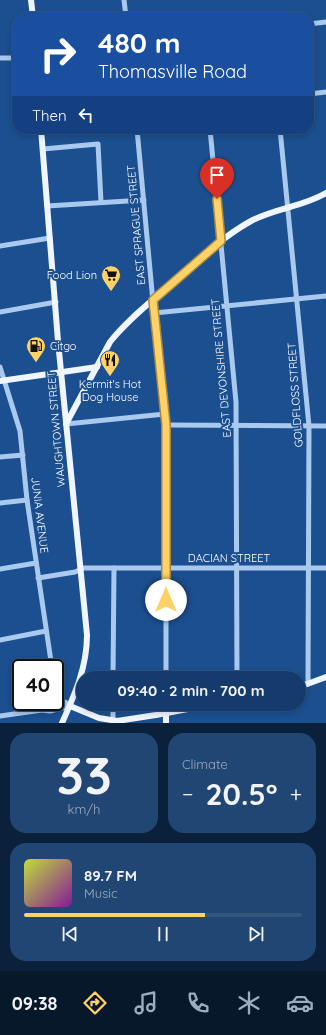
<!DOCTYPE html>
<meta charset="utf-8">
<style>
body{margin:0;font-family:Quicksand,sans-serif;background:#214673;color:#f1f3f6;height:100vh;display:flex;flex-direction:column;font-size:15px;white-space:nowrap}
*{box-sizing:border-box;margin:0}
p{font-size:13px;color:#9dadc1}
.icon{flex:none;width:22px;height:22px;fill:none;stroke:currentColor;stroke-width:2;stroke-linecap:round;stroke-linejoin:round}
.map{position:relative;height:723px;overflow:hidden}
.side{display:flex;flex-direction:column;gap:10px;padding:10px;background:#0b203b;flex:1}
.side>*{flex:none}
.banner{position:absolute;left:12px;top:12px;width:302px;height:122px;border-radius:16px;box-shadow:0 2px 6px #0003,0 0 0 1px #33557e;background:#1a4fa0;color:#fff;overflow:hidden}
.speed{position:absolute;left:12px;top:659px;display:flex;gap:8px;font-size:20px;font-weight:700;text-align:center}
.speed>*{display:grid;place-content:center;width:52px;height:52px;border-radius:50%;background:#143b6b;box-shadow:0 2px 6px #0003,0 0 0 1px #33557e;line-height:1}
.speed .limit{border:2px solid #111;border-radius:6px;background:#fff;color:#111}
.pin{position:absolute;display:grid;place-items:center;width:34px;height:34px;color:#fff;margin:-41px -17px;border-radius:50% 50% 50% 0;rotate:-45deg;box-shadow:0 0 4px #0007}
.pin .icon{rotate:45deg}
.me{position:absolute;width:44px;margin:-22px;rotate:0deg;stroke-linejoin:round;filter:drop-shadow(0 0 3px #0008)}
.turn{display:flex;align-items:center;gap:14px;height:84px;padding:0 20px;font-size:18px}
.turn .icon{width:52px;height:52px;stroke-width:2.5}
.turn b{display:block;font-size:28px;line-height:34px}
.then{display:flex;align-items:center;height:38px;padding:0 20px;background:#0003;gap:8px;font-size:15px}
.big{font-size:30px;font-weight:800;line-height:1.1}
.side .card{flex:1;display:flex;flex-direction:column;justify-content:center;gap:6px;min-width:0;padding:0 14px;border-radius:16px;background:#214673}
.side .dial{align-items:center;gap:0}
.dial b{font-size:52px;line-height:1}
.song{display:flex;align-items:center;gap:12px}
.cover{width:48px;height:48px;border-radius:6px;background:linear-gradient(135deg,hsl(70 70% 55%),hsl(290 70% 35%))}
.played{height:4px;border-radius:2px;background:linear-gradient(90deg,#ffd166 65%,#33557e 65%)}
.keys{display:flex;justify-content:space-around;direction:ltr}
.heat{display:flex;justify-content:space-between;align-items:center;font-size:22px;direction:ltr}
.side .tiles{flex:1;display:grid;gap:10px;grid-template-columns:1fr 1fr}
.card:last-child{grid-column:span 2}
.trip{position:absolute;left:76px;top:671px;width:230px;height:40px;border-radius:20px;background:#143b6b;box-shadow:0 2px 6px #0003,0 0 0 1px #33557e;font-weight:800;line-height:40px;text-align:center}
.menu{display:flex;height:64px;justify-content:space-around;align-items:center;background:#08182b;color:#9dadc1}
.menu .icon{width:28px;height:28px}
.menu .selected{color:#ffd166}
.menu b{font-size:18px;color:#f1f3f6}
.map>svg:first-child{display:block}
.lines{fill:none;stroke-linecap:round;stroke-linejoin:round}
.minor{stroke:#a9c9ee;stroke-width:5}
.major{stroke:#f0f6ff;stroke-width:6}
.route-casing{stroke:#a68842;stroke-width:10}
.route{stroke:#ffd166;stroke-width:7}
.labels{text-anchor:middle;stroke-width:4;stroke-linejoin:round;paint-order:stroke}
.street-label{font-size:11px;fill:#fff;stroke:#1b4f8f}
.poi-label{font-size:11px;fill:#fff;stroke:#1b4f8f;text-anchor:end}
</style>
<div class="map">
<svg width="326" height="723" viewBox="0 0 326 723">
<rect width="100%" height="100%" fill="#1b4f8f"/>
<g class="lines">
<g class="minor">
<polyline points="124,0 126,17"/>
<polyline points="309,24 326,22"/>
<polyline points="0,58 17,58"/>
<polyline points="309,94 326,92"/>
<polyline points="137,129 154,313 166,425 166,678"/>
<polyline points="210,129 236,402 237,678"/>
<polyline points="280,129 309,426 308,684"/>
<polyline points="43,149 98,144 101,202"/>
<polyline points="47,206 144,200"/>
<polyline points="0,246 50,238"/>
<polyline points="0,312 56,302"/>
<polyline points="154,313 326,296"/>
<polyline points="0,367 20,431 27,500 52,668"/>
<polyline points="66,424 165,414"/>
<polyline points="166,425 326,426"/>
<polyline points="0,457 23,455"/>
<polyline points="0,503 27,500"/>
<polyline points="0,569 36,563"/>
<polyline points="38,578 75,572 84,568 326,568"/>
<polyline points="0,640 46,631"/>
<polyline points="113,678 114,568"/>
<polyline points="55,689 56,695"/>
<polyline points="166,704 166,713"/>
<polyline points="0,716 42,710 50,711 70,706 65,702 49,705 42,710"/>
<polyline points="113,721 113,704"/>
</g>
<g class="major">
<polyline points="31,0 33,17"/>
<path d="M41,129l17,212 29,294c0,32 -12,59 -25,88"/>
<polyline points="0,381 97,367"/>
<path d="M66,424l44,-82c17,-22 41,-40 62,-59 25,-22 50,-46 79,-62 24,-13 51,-14 75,-28"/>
<polyline points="299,687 326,677"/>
<polyline points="70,706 99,718 117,721 156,715 214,704"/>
<polyline points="166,713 166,723"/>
</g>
</g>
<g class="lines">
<defs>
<polyline id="route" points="166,600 166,425 153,300 221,241 217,199"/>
</defs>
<use href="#route" class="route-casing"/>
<use href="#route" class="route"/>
</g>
<defs>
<symbol id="supermarket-pin" viewBox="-11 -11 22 30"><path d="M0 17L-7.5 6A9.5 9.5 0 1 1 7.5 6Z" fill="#ffd166" stroke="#1b4f8f"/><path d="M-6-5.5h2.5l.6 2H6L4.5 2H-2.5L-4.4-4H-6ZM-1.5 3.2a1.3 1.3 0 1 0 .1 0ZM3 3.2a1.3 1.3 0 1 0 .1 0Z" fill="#111"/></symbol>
<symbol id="fuel-pin" viewBox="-11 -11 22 30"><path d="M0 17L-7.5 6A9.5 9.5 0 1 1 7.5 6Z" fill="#ffd166" stroke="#1b4f8f"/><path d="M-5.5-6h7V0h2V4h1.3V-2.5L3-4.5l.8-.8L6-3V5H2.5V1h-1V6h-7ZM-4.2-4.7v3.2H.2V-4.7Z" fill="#111"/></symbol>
<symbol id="restaurant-pin" viewBox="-11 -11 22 30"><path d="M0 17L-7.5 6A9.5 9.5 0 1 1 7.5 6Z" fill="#ffd166" stroke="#1b4f8f"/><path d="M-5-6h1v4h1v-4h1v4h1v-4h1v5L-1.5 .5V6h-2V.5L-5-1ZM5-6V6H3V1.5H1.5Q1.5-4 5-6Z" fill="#111"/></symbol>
</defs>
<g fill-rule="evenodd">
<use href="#supermarket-pin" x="100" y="264" width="22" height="30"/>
<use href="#fuel-pin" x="25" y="335" width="22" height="30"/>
<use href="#restaurant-pin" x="99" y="349" width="22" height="30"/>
</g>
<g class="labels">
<g class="street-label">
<text transform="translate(136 225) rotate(-95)" y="4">EAST SPRAGUE STREET</text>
<text transform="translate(221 368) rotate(-95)" y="4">EAST DEVONSHIRE STREET</text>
<text transform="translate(295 395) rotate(-94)" y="4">GOLDFLOSS STREET</text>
<text transform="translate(56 429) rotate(-95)" y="4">WAUGHTOWN STREET</text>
<text transform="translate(40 515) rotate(83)" y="4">JUNIA AVENUE</text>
<text x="229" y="562">DACIAN STREET</text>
</g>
<g class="poi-label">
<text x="97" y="279">Food Lion</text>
<text x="50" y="350" text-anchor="start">Citgo</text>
<text x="110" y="388" text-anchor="middle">Kermit's Hot<tspan x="110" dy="13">Dog House</tspan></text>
</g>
</g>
</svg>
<div class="speed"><div class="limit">40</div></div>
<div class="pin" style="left:217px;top:199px;background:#d93025"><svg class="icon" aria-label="arrive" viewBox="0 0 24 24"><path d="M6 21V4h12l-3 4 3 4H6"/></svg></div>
<svg class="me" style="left:166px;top:600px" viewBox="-20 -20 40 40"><circle r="19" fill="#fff"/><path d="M0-13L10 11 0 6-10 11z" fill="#ffd166"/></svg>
<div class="trip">09:40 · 2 min · 700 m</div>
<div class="banner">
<div class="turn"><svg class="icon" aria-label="right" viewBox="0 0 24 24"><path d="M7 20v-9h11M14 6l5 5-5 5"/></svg><div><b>480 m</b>Thomasville Road</div></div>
<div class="then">Then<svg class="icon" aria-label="left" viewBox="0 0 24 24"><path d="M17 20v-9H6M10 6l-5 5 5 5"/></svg></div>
</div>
</div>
<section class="side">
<div class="tiles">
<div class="card dial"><b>33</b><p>km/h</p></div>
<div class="card"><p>Climate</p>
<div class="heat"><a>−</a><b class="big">20.5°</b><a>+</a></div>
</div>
<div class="card">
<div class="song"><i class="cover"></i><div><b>89.7 FM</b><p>Music</p></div></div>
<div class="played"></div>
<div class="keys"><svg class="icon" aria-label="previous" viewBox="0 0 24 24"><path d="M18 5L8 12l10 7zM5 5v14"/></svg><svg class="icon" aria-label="pause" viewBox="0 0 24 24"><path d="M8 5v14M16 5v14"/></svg><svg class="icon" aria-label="next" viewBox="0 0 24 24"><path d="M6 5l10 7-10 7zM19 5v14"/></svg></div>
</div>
</div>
</section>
<nav class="menu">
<b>09:38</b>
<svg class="icon selected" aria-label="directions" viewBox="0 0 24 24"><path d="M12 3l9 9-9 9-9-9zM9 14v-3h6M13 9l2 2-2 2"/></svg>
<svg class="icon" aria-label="music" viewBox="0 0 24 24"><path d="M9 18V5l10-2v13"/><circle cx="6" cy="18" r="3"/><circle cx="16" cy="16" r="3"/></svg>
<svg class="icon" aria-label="phone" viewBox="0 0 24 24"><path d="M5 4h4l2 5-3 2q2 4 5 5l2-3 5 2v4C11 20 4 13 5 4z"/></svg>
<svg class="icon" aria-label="climate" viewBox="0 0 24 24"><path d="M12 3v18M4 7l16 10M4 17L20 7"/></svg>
<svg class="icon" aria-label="car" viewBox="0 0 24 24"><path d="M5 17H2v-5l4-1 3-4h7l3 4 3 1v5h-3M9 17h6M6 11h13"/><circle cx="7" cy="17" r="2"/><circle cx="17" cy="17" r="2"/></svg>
</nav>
